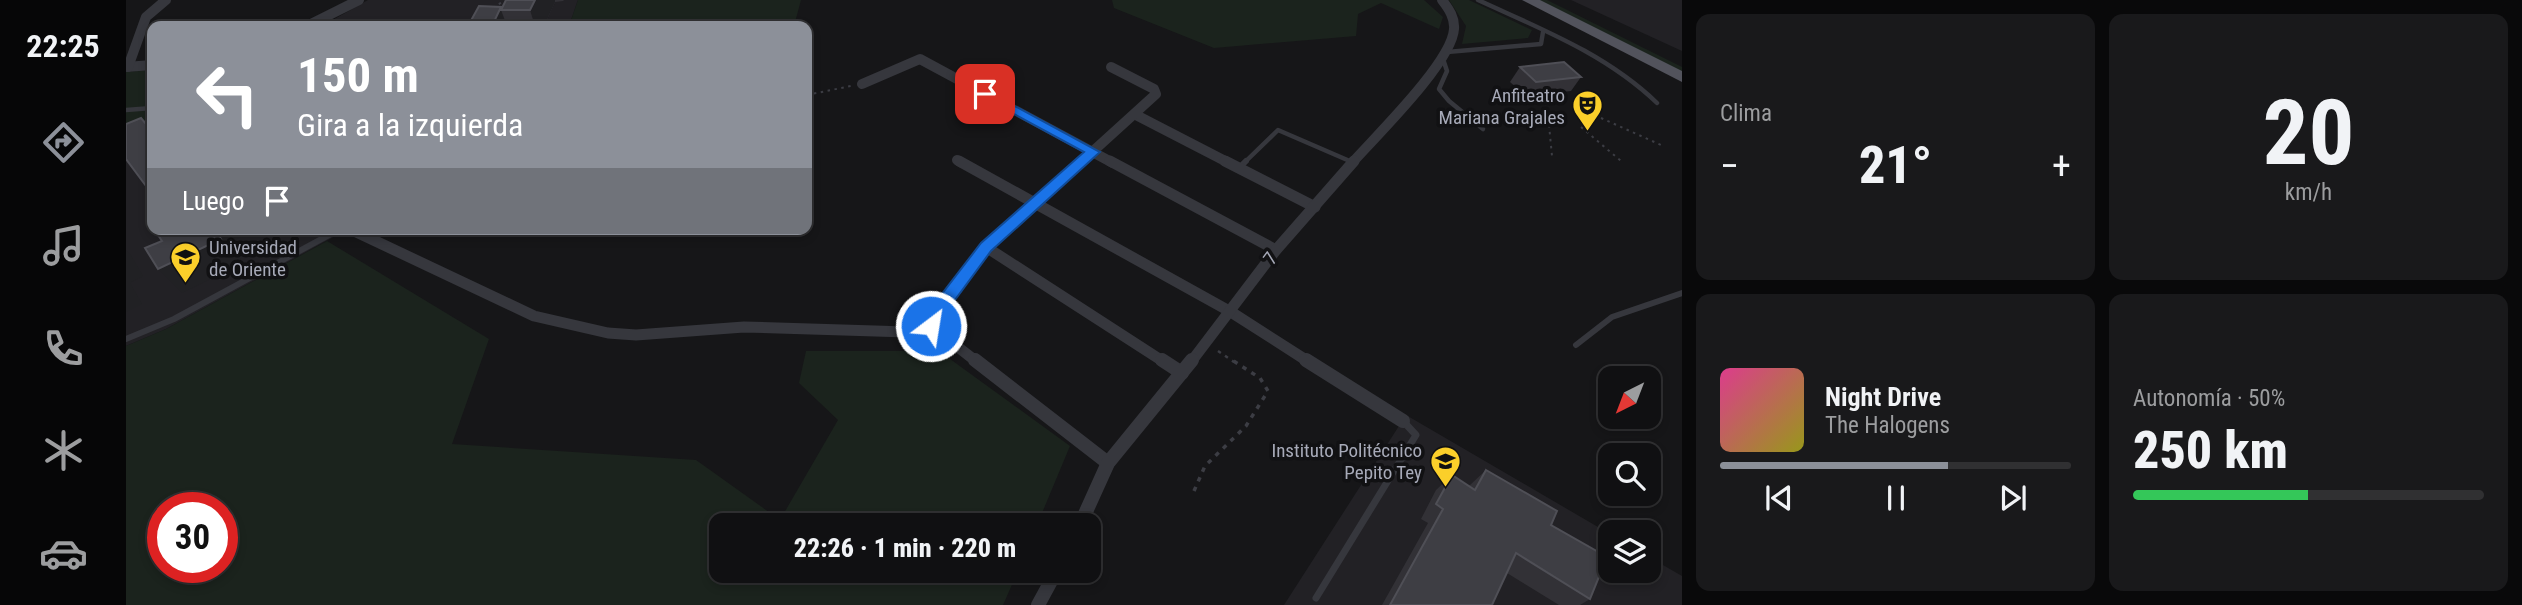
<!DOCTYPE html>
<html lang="es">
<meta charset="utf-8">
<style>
body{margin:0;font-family:"Roboto Condensed",sans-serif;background:#19191b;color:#f1f3f6;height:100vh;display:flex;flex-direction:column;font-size:26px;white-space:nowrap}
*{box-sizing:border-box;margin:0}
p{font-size:23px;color:#9c9d9f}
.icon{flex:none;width:38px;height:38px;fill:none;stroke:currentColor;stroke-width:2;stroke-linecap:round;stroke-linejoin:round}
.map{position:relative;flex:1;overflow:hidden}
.sheet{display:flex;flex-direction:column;gap:14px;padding:14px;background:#09090a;width:840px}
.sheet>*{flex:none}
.banner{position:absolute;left:21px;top:21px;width:665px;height:214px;border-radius:14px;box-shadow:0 4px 10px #0003,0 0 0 2px #303032;background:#8c9099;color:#fff;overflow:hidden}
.needle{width:46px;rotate:222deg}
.buttons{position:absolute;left:1472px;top:366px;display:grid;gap:14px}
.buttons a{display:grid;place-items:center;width:63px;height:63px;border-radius:14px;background:#101012;box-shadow:0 4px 10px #0003,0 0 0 2px #303032;font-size:35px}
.speed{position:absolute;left:21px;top:492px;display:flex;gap:14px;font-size:35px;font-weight:700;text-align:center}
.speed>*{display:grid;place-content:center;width:91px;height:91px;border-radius:50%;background:#101012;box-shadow:0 4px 10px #0003,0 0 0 2px #303032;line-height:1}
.speed .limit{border:10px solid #d22;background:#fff;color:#111}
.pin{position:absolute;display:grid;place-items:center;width:60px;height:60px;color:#fff;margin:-30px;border-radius:14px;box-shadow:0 4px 10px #0006}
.me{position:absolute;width:77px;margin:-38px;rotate:31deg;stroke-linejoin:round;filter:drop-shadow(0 0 5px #0008)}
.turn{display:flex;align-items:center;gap:24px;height:147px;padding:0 35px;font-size:32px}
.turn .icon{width:91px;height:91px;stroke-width:2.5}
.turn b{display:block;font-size:49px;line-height:60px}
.then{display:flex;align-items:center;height:66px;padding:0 35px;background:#0003;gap:14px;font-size:26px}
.big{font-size:52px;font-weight:800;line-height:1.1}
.sheet .widget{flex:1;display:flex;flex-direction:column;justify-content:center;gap:10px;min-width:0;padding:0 24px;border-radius:14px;background:#19191b}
.sheet .dial{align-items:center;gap:0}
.dial b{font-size:91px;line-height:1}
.song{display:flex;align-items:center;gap:21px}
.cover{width:84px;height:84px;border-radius:10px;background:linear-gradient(135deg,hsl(330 70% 55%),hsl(60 70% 35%))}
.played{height:7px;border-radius:4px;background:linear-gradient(90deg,#8c9099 65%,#303032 65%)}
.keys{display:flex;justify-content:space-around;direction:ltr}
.heat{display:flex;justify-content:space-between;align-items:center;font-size:38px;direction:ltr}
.charge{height:10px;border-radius:5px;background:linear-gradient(90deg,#34c759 50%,#303032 0)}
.sheet .tiles{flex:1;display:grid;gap:14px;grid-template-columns:repeat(2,1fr)}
.trip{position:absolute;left:583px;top:513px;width:392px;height:70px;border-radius:14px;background:#101012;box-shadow:0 4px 10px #0003,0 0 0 2px #303032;font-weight:800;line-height:70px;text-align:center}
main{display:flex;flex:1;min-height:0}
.dock{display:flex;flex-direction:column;width:126px;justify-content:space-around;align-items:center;background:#060607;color:#9c9d9f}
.dock .icon{width:49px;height:49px}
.dock .active{color:#8c9099}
.dock b{font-size:32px;color:#f1f3f6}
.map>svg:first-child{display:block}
.built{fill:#222125}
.green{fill:#1b231d;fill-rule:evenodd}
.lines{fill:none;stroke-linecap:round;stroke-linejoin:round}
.path-far2{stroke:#3c3d44;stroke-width:2;stroke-dasharray:2.5 4.5;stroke-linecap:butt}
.path-far1{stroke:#3c3d44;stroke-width:2.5;stroke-dasharray:3.5 5;stroke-linecap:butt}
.path{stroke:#3c3d44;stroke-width:3.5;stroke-dasharray:4.5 6;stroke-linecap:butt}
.service-far2{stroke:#36373d;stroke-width:4.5}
.service-far1{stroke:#36373d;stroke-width:6}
.service{stroke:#36373d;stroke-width:7}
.minor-far2{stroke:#36373d;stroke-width:10}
.minor-far1{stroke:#36373d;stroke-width:11}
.minor{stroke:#36373d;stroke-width:14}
.primary{fill:#52535c;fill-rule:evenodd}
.wall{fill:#323136}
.shaded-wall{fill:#212124}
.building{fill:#3e3e44;stroke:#4f4f56;stroke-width:2}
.route{fill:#1a73e8;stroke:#114b97;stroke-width:2}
.labels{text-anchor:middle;stroke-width:7;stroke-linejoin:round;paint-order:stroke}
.poi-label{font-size:19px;fill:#a7aab8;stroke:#111113;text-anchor:end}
.street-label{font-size:19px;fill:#a7aab8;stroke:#111113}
</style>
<main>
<nav class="dock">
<b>22:25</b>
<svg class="icon active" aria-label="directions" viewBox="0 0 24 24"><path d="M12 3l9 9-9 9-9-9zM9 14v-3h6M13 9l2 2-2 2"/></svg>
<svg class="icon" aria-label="music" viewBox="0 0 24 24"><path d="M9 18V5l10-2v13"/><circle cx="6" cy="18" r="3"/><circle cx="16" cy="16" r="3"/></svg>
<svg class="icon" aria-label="phone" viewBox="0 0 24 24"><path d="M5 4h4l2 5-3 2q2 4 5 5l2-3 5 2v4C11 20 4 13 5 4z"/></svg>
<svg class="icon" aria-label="climate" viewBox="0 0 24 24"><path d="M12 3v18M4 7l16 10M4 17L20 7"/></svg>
<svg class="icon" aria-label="car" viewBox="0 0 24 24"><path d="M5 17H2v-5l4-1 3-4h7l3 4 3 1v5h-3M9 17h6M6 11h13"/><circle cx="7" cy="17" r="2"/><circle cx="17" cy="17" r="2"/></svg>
</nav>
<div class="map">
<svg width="1556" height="605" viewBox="0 0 1556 605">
<rect width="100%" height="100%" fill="#161618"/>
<g class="built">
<polygon points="242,0 452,0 443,26 196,26"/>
<polygon points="1445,0 1556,0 1556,51"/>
<polygon points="26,139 26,229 222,229 40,329 0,346 0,145"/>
<polygon points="1280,415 1484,534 1484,570 1522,570 1523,557 1556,576 1556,605 1158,605"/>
</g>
<g class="green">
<polygon points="452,0 675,0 668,26 443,26"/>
<polygon points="986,0 1298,0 1317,17 1313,29 1255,3 1232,14 1230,36 1088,48 988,8"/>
<polygon points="1323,0 1343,0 1406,30 1402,38 1336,44 1340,26"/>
<polygon points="1410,0 1421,0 1556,67 1556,73"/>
<polygon points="26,70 26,139 0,145 0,72"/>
<path d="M201,241l162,98 -37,105 244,16 84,60 58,-100 -39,-37 7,-32h133l131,95 -33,79h-316v45l297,1 -15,34h-877v-259l40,-17zM37,508h59v59h-59z"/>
</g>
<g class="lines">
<g class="path-far2">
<polyline points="367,8 379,0"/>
<polyline points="681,95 725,86"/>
<polyline points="1475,118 1535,145"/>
<polyline points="1423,125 1426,156"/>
<polyline points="1455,127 1495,161"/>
</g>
<polyline class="path-far1" points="1092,351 1108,362"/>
<polyline class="path" points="1068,491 1079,466 1120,426 1142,391 1134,378 1106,360"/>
<g class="service-far2">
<path d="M1352,0c63,29 128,54 179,103"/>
<polyline points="1321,52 1415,44 1417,32"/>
<polyline points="1317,59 1321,71 1313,89 1323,101 1357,129"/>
<polyline points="0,110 26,108"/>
<polyline points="1118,163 1152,130 1226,162"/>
</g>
<g class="service-far1">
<polyline points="1113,168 1120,161"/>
<polyline points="0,339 48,319 214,229"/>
<polyline points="1450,345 1486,317 1556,293"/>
</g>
<polyline class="service" points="1190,598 1290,435 1277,421"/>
<g class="minor-far2">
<polyline points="181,26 233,0"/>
<polyline points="0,67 26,65"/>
<polyline points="2,67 20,17 40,0"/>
<polyline points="736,84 794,59 987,163"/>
<polyline points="1010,115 1103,163"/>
<polyline points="831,160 836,163"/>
<polyline points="954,163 1030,94 1028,89 985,67"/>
<path d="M1226,163c24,-27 100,-101 102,-134 1,-11 -5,-20 -12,-29"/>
</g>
<g class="minor-far1">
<polyline points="833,161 1105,312 1183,362"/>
<polyline points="984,161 1150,250"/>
<polyline points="1099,161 1189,207"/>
<polyline points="224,229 408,316 482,333 510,335 618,327 814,333"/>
<polyline points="860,247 1038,362"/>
<polyline points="851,362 805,326 808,317 860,247 956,161"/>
<polyline points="1065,362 1150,250 1228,161"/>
</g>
<g class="minor">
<polyline points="849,360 982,463"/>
<polyline points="1036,360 1056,373"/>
<polyline points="1180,360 1277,421"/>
<polyline points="954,525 982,463 1066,360"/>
<polyline points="912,605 931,570"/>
</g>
<polygon class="primary" points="1396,0 1414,0 1556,71 1556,82"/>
</g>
<g class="wall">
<polygon points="380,0 438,0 437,1 429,2 418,26 342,26 375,9"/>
<polygon points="1394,67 1455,77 1445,91 1400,96 1384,82"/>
<polygon points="1360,470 1425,525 1464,599 1454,605 1433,605 1381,573 1366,605 1256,605 1302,523 1295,519 1310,490 1326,475 1343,486"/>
</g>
<g class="shaded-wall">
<polygon points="409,0 429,0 429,2 418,26 409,26 404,10"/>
<polygon points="375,7 376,10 375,10 381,26 366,26"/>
<polygon points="89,229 121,229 113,234 115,237 103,243 117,263 56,293 32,269"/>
<polygon points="0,250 4,254 17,276 4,283 16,304 0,312"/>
</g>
<g class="building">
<polygon points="380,0 409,0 404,10 375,10"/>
<polygon points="353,6 375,7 366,26 342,26"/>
<polygon points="1438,62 1455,77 1410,82 1394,67"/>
<polygon points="15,118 26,131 26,194 0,159 0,124"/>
<polygon points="26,216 26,226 21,218"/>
<polygon points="28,229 89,229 95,239 32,269 19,248 36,241"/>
<polygon points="1360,470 1431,511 1425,525 1481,557 1464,599 1390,553 1366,605 1264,605 1317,509 1310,504 1326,475 1349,490"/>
</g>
<polygon class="route" points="859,90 974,152 865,251 815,319 811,330 805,332 797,326 802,312 855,243 958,152 855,96 853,94"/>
<defs>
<symbol id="theatre-pin" viewBox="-11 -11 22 30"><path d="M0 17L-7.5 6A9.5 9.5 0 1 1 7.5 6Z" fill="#fbcf2a" stroke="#111113"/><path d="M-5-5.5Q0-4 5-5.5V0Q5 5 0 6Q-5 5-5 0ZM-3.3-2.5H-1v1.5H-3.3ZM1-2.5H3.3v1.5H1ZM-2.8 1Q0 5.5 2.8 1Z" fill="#111"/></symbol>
<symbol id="university-pin" viewBox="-11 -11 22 30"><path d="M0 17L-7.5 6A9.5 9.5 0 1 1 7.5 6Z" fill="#fbcf2a" stroke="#111113"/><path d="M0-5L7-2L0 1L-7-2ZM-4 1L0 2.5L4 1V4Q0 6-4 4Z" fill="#111"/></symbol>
<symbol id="school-pin" viewBox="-11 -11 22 30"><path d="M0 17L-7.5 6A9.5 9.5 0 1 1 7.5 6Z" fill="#fbcf2a" stroke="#111113"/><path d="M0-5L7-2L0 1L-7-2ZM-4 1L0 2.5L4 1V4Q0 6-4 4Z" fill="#111"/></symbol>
</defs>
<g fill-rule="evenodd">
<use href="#theatre-pin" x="1444" y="88" width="35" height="47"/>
<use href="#university-pin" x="42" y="240" width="35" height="47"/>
<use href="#school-pin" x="1302" y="444" width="35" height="47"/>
</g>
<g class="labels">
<g class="poi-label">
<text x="1439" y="102">Anfiteatro<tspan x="1439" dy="22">Mariana Grajales</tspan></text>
<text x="83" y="254" text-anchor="start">Universidad<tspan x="83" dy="22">de Oriente</tspan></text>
<text x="1296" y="457">Instituto Politécnico<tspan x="1296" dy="22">Pepito Tey</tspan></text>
</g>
<g class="street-label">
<text transform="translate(1144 258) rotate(-53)" y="7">7</text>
</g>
</g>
</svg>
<div class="buttons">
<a><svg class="needle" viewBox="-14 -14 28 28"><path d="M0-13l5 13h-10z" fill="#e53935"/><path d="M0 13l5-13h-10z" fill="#9c9d9f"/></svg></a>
<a><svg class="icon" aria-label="search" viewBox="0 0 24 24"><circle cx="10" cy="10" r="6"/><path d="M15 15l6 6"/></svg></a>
<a><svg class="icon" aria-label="layers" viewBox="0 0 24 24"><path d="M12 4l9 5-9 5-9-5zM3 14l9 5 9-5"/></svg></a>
</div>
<div class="speed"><div class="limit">30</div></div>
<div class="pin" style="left:859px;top:94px;background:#d93025"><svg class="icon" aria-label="arrive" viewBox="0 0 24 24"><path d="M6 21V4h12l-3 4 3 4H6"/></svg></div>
<svg class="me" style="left:805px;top:326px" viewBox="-20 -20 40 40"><circle r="17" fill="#1a73e8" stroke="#fff" stroke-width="3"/><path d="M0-11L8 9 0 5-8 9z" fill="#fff"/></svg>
<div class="trip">22:26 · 1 min · 220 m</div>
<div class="banner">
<div class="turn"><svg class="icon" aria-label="left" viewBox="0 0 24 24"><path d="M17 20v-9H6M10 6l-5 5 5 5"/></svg><div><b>150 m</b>Gira a la izquierda</div></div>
<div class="then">Luego<svg class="icon" aria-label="arrive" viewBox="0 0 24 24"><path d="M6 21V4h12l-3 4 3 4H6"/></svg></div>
</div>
</div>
<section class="sheet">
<div class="tiles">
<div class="widget"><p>Clima</p>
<div class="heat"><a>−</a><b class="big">21°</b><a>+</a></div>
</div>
<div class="widget dial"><b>20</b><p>km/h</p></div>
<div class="widget">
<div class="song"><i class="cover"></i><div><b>Night Drive</b><p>The Halogens</p></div></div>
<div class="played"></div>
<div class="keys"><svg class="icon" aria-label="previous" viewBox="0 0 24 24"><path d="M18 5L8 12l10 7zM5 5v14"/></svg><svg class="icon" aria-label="pause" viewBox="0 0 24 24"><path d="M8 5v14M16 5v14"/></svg><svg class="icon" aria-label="next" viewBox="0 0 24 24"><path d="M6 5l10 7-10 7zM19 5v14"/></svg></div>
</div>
<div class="widget"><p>Autonomía · 50%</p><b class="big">250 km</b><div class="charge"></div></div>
</div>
</section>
</main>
